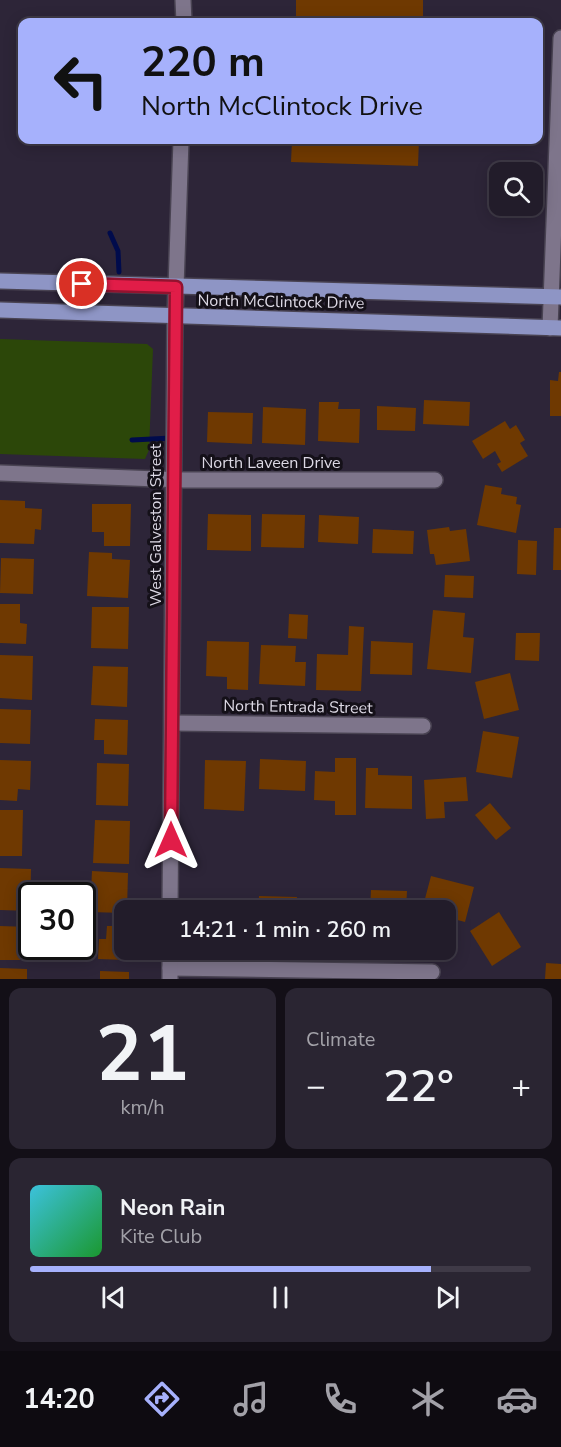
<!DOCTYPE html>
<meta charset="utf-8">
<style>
body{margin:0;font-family:"Nunito Sans",sans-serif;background:#2a2532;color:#f1f3f6;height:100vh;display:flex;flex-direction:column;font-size:22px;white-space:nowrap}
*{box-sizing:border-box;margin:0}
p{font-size:20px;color:#a2a1a8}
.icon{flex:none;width:33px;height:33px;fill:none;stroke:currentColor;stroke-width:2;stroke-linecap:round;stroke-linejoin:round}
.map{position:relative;height:979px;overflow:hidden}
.sheet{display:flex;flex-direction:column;gap:9px;padding:9px;background:#130f17;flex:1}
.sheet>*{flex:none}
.guide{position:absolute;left:18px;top:18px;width:525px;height:126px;border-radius:12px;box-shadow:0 3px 15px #0003,0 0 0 2px #3f3a47;background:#a6b1fc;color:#111;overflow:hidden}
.controls{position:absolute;left:489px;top:162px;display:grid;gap:12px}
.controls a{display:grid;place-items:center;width:54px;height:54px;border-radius:12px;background:#221c2a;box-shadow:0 3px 15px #0003,0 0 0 2px #3f3a47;font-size:30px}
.speed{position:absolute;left:18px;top:882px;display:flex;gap:12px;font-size:30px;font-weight:700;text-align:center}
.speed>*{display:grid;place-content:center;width:78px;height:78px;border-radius:50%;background:#221c2a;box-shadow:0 3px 15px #0003,0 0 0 2px #3f3a47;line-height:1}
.speed .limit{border:3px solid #111;border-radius:9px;background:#fff;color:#111}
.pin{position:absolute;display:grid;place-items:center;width:51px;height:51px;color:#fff;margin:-26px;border:3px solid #fff;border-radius:50%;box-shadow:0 2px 6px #0007}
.me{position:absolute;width:66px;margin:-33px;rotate:0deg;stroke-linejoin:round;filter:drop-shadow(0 0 4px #0008)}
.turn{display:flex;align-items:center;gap:21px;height:126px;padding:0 24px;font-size:27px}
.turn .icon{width:78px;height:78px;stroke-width:2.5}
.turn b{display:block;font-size:42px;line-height:51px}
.big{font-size:45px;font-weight:600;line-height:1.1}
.sheet .tile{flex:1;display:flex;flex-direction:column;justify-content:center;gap:9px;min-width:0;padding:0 21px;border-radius:12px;background:#2a2532}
.sheet .dial{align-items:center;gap:0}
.dial b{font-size:78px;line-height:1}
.song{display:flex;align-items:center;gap:18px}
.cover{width:72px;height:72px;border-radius:9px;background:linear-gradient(135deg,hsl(190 70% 55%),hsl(130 70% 35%))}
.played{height:6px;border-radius:3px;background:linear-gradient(90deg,#a6b1fc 80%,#3f3a47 80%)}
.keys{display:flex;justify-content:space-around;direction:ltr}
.heat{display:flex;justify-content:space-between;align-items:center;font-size:33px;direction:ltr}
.sheet .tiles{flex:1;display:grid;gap:9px;grid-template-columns:1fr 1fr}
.tile:last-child{grid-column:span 2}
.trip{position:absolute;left:114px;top:900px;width:342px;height:60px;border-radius:12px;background:#221c2a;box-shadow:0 3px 15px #0003,0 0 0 2px #3f3a47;font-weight:600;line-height:60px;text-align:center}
.tabs{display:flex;height:96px;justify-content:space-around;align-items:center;background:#0e0b11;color:#a2a1a8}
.tabs .icon{width:42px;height:42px}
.tabs .current{color:#a6b1fc}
.tabs b{font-size:27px;color:#f1f3f6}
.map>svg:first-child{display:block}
.green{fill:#2c4709}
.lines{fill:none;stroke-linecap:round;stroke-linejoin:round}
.stream{stroke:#000b4c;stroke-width:5}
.building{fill:#6f3901}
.minor-casing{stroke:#494352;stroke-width:18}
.major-casing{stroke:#494352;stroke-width:18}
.minor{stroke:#7e758b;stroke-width:15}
.major{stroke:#8e95c5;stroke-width:15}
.route-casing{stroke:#92132f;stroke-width:15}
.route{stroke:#e11d48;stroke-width:10}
.labels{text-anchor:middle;stroke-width:6;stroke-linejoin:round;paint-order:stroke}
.street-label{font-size:16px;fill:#ddd9e5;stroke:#141018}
</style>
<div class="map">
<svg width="561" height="979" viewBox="0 0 561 979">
<rect width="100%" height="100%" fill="#2d2538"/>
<polygon class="green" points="0,339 147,344 153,349 149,450 145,459 0,454"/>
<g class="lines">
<g class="stream">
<polyline points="110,233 118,251 119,272"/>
<polyline points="132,440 172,438"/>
</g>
</g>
<g class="building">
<rect x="296" y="0" width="127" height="22"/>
<polygon points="292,140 419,140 418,166 291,162"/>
<polygon points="559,372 561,372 561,416 550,416 550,380 558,381"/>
<polygon points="424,400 470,402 469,426 423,424"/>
<polygon points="319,402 339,402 338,409 360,409 359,443 318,441"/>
<polygon points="377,406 416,408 415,431 377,430"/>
<polygon points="263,407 306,409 305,445 262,443"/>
<polygon points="208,412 253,413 252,444 207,442"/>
<polygon points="505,421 510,429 516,425 525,440 520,443 528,456 502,472 497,464 501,462 495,451 483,459 472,441"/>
<polygon points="485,485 502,488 501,494 517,497 516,504 521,505 516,533 477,525"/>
<polygon points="0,500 25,501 25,508 42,509 41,530 35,529 34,544 0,543"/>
<polygon points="92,504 131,504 130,546 104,546 104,532 92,532"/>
<polygon points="208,514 251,515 251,551 207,550"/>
<polygon points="262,514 305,515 304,548 261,547"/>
<polygon points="319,515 359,517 358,544 318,542"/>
<polygon points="449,527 450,531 466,529 470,561 436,565 434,554 430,554 427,530"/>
<polygon points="554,528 561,528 561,570 553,570"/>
<polygon points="373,529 414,531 413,554 372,553"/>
<polygon points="518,540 537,541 536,575 517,574"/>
<polygon points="89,552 112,553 112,559 130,560 128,598 87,596"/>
<polygon points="1,558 34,559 33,594 0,593"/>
<polygon points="445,575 474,576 473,598 444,597"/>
<polygon points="0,604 20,604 20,623 27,624 26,644 0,643"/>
<polygon points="92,607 129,607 128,649 91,648"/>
<polygon points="433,610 465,613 463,637 474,638 471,673 427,669"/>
<polygon points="289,614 308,615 307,639 288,638"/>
<polygon points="349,626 364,627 361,691 316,690 317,654 348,655"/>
<polygon points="516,633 540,633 539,661 515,660"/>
<polygon points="207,641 249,642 248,690 227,689 227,677 206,676"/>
<polygon points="371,641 413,643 412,675 370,674"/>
<polygon points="261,645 296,646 295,662 306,662 305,686 259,684"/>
<polygon points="0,655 33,656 32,700 0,698"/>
<polygon points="93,666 128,667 127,707 91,705"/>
<polygon points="510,673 519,710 484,719 475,682"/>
<polygon points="0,709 31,710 30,744 0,743"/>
<polygon points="95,719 128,720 127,755 104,754 104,740 94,740"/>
<polygon points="483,731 519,737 512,778 476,772"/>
<polygon points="335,758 356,758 356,815 335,815 335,801 314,800 315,771 335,772"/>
<polygon points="260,759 306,761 305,791 259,789"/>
<polygon points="0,760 31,761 30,790 18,789 17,801 0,800"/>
<polygon points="205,760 246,761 244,811 204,809"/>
<polygon points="97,763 129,764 128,806 96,805"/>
<polygon points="366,768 378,768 378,775 412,776 412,809 365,808"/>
<polygon points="466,777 468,801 444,802 445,818 426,819 424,780"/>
<polygon points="490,803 511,828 496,840 475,815"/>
<polygon points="0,810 23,810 22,856 0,856"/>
<polygon points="95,820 130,821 129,864 93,863"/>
<polygon points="0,868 31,869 30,911 0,910"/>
<polygon points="92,871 128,873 127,910 124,913 90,912"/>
<polygon points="431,876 474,887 465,922 446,917 446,910 422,910"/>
<polygon points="371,890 407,891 406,910 370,910"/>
<polygon points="259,896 297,897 296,910 258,910"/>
<polygon points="205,900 249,901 248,910 205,910"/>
<polygon points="312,902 356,903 356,910 312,910"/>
<polygon points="499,912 521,947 492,966 470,931"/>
<polygon points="0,926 30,927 30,949 20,948 20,960 0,960"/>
<polygon points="107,926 124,926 127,960 98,959 99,939 106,939"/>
<polygon points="546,963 561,964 561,979 545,979"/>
<polygon points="0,968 27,969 27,979 0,979"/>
<polygon points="100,971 129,972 129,979 100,979"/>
</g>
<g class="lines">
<defs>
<g id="minor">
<polyline points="183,0 184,22"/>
<polyline points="550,328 561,38"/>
<polyline points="0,473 184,480 435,480"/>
<polyline points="172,723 423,726"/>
<polyline points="170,910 175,317 181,140"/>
<polyline points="170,968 432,972"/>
<polyline points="170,979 170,950"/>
</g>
<g id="major">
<polyline points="0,281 561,297"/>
<polyline points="0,310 561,328"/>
</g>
</defs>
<use href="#minor" class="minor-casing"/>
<use href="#major" class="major-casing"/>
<use href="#minor" class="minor"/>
<use href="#major" class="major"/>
</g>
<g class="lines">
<defs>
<polyline id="route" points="82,284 176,287 171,840"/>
</defs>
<use href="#route" class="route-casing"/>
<use href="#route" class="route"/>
</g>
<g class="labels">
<g class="street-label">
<text transform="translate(281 301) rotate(1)" y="6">North McClintock Drive</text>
<text x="271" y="468">North Laveen Drive</text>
<text transform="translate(155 525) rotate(-90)" y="6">West Galveston Street</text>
<text transform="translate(298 706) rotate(1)" y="6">North Entrada Street</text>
</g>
</g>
</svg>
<div class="controls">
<a><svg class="icon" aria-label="search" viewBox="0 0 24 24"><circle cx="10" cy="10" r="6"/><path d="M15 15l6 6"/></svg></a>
</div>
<div class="speed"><div class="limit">30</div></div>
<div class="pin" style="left:82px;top:284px;background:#d93025"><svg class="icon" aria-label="arrive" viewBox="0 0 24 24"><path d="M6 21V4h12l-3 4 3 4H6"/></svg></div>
<svg class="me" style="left:171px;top:840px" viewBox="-20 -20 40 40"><path d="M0-17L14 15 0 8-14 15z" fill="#e11d48" stroke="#fff" stroke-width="4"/></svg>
<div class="trip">14:21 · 1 min · 260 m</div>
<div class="guide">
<div class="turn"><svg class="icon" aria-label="left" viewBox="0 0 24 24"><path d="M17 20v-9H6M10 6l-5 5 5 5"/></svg><div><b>220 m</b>North McClintock Drive</div></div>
</div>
</div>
<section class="sheet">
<div class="tiles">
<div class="tile dial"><b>21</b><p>km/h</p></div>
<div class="tile"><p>Climate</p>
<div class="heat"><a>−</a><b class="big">22°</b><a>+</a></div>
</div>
<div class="tile">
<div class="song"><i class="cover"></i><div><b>Neon Rain</b><p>Kite Club</p></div></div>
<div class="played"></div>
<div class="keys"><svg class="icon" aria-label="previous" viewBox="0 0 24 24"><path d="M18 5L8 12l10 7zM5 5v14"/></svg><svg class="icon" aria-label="pause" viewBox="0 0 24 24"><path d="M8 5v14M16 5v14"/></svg><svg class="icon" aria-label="next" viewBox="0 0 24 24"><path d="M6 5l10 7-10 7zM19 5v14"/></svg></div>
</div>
</div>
</section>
<nav class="tabs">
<b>14:20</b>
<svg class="icon current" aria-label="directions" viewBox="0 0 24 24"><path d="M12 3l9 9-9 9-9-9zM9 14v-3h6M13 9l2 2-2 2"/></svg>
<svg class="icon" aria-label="music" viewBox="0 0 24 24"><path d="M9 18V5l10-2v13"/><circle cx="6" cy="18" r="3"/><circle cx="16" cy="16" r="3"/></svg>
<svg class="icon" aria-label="phone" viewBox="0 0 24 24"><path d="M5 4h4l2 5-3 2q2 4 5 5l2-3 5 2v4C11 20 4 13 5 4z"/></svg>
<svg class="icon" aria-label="climate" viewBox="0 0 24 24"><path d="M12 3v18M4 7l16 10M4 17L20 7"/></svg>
<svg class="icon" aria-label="car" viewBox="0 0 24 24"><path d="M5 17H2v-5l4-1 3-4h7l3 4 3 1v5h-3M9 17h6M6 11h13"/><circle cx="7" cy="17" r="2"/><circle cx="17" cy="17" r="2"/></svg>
</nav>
